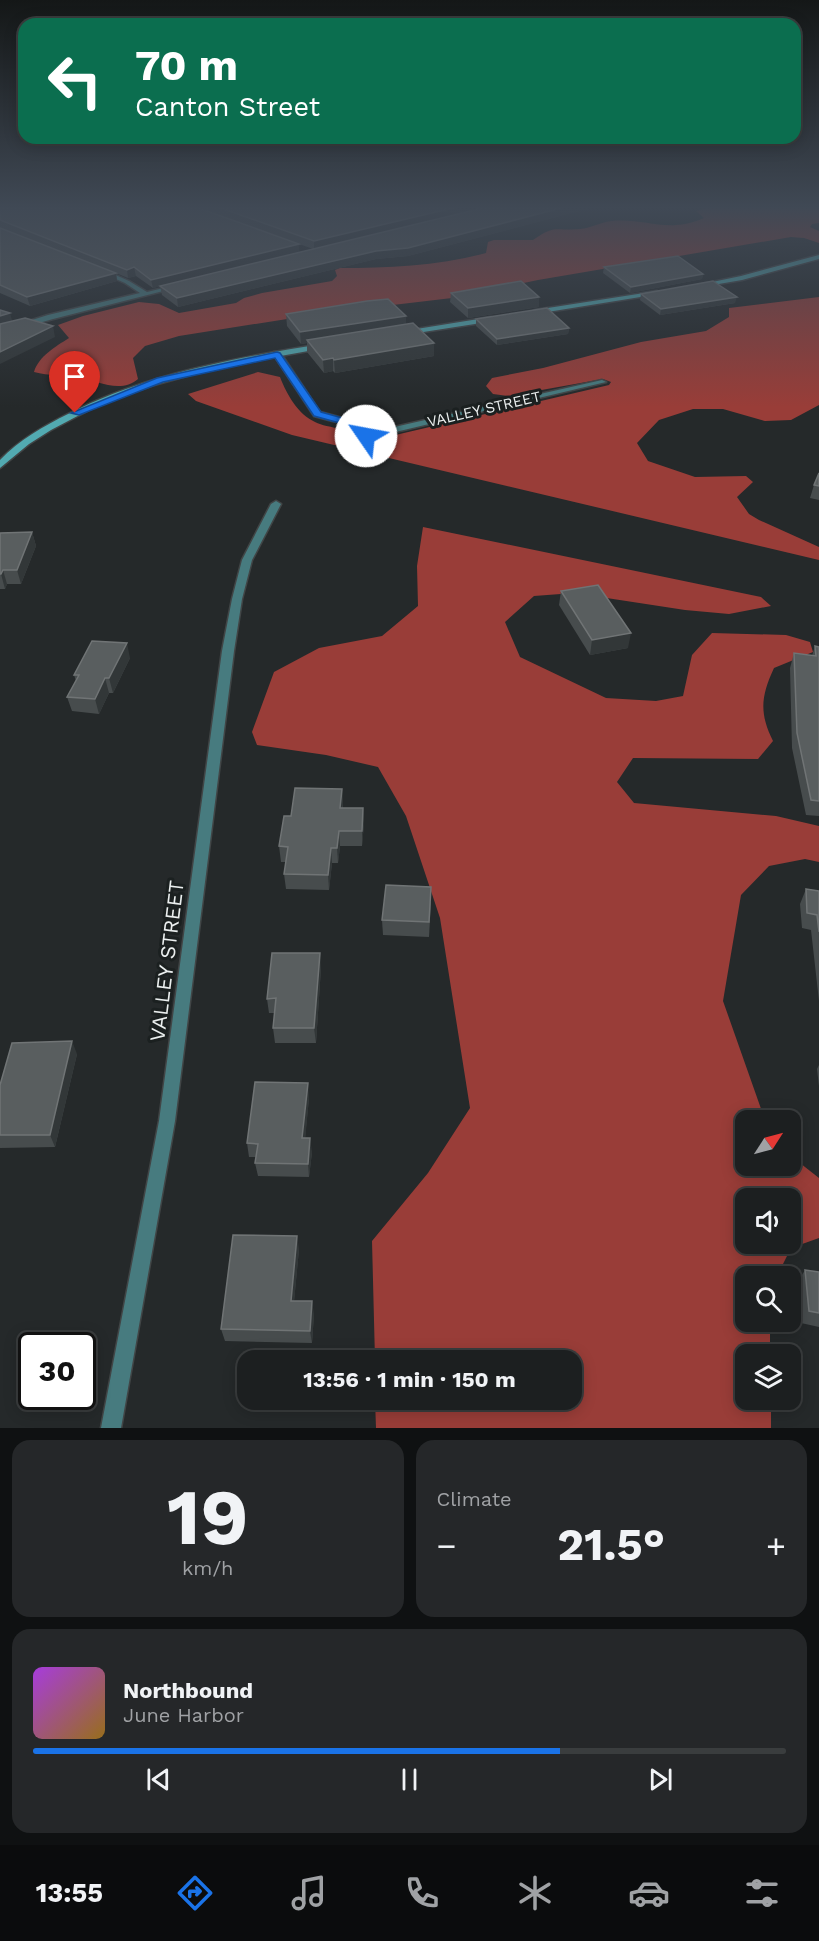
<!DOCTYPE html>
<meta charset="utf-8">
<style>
body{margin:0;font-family:"Work Sans",sans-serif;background:#252729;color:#f1f3f6;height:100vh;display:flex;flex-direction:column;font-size:22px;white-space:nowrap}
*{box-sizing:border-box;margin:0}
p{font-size:20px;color:#a0a2a5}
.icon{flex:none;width:33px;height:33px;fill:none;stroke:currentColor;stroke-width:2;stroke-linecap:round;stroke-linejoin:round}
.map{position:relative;height:1428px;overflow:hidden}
.side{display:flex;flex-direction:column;gap:12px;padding:12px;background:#0f1112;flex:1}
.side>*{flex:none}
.guide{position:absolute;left:18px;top:18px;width:783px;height:126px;border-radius:18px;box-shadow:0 3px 15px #0003,0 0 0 2px #3a3d3e;background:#0b6e4f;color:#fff;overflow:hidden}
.needle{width:39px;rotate:54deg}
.buttons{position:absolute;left:735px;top:1110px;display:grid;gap:12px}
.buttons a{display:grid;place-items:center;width:66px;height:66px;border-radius:12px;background:#1c1f20;box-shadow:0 3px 15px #0003,0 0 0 2px #3a3d3e;font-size:30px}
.speed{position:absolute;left:18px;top:1332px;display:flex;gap:12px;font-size:30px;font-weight:700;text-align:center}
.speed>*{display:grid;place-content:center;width:78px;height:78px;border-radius:50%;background:#1c1f20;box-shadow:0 3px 15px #0003,0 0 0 2px #3a3d3e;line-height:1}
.speed .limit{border:3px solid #111;border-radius:9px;background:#fff;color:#111}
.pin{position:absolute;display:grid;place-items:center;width:51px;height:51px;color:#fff;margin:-62px -26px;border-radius:50% 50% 50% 0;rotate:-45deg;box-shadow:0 0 6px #0007}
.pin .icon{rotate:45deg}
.me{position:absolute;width:66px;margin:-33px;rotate:303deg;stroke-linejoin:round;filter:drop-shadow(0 0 4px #0008)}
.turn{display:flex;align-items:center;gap:21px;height:126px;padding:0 18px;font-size:27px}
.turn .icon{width:78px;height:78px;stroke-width:2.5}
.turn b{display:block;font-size:42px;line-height:51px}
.big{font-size:45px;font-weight:700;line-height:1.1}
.side .widget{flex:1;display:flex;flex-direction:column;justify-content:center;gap:9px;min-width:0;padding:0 21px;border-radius:18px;background:#252729}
.side .dial{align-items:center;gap:0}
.dial b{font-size:78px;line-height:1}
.song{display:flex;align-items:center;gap:18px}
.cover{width:72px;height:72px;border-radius:9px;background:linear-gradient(135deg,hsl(280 70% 55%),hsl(40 70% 35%))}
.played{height:6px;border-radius:3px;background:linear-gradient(90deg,#1a73e8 70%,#3a3d3e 70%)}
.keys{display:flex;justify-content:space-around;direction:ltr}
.heat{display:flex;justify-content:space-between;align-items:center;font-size:33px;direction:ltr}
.side .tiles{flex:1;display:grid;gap:12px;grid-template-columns:1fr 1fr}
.widget:last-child{grid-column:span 2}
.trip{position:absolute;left:237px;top:1350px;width:345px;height:60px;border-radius:18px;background:#1c1f20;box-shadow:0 3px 15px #0003,0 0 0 2px #3a3d3e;font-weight:700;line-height:60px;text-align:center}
.tab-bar{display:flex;height:96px;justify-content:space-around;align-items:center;background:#0b0c0d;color:#a0a2a5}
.tab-bar .icon{width:42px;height:42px}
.tab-bar .selected{color:#1a73e8}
.tab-bar b{font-size:27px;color:#f1f3f6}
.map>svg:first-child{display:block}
.forest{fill:#993d38;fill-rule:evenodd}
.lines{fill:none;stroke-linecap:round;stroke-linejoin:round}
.street-casing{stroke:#414546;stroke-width:3}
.secondary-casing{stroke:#414546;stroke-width:3}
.street{fill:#477b7f;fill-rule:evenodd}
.secondary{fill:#52aab1;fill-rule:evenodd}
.wall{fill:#474c4d}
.shaded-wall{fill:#323738}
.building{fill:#595e5f;stroke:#707475;stroke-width:1.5}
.route{fill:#1a73e8;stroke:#114b97;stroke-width:1.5}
.labels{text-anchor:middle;stroke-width:6;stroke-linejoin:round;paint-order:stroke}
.far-street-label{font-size:15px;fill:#ebefef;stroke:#1b2020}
.near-street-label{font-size:21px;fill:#ebefef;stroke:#1b2020}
</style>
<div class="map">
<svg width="819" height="1428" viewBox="0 0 819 1428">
<rect width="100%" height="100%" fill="#25292a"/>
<g class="forest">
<path d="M711,207h108v16l-7,1 -2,3 9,4v12l-15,-5 -13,-1 -253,43 -86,18 -127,15 -146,23 -34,10 -12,12 5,21c-17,15 -41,2 -60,-2 -15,-2 -29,-1 -44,-5 5,-16 21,-25 35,-34l-11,-13 25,-9 56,-14 20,2 20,9 57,-10 8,-5 18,-5 70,-12 5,-5 -2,-6 5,-2c48,0 99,-2 146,-15l2,-11 6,-2h39c22,-16 22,-9 47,-11 11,-1 21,-7 32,-8 35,-3 55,13 92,-3l-8,-7z"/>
<path d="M819,297v108l-28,15 -26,1 -42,-12h-30l-34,11 -22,23 11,18 47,16 51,-1 7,6 -16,15 12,17 10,6 60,27v13l-527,-125 -96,-34 -8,-7 70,-22 22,5c7,18 18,37 35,45 7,4 16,4 23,7 18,8 15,10 36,11l235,-55 2,-3 -8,-3 -95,17 -15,-2 -7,-8 6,-8 51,-10 98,-26 65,-11 23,-14v-9z"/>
<path d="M423,527l338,70 10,9 -42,8 -44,-4 -111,-17 -40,3 -29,26 15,35 86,41 50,3 27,-5 9,-41 20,-22 74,2 24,7 3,10 -39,16c-13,28 -15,45 -1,73l-15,18 -125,-1 -16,24 17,21 142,13 43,10v36l-14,-3 -36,7 -28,29 -18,106 42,119h-19v46h44l1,-10 28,22v60l-28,10 -14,28h-31v46h24v32h-24v46h25v28h-395l-1,-28h197v-40h-197l-3,-119 56,-68 42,-65 -30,-190 -34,-102 -28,-49 -52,-12 -69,-10 -5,-13 22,-60 45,-24 63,-12 36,-30 -1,-40zM746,1198h44v46h-44z"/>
</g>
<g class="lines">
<defs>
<g id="street">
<polygon points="102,269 129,281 147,292 176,285 179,287 53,319 0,334 0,330 48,315 140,293 125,283 100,272 100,270"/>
<polygon points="274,352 280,352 320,412 350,420 368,433 602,380 606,382 366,439 344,424 314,416 273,354"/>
<polygon points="276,501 281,504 252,560 242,599 234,651 175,1121 121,1428 101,1428 159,1121 222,651 232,599 242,560 271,504"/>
</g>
<g id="secondary">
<polygon points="819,255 819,259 742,280 701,287 698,285 741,276"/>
<polygon points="657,291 660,293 659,294 535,314 531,312 535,310"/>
<polygon points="491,317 495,319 494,321 404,335 400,333 404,331"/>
<path d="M322,344l4,2 -1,2 -106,19 -65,18 -33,11 -32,14 -38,20 -22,14 -29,24v-8c19,-20 44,-34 68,-46 79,-40 167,-56 254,-70z"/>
</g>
</defs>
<use href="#street" class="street-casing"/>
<use href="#secondary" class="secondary-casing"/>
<use href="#street" class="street"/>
<use href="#secondary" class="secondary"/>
</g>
<g class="wall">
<polygon points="0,207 299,252 313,249 198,207 594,207 408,256 376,259 178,307 162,295 160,286 153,288 136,276 128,278 116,273 117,281 30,306 0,293"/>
<polygon points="604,267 703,274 702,279 630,293 603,273"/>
<polygon points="451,293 539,297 539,307 468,318 450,302"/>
<polygon points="641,294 735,303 660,315 640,300"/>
<polygon points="286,314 406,325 434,356 335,373 333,371 324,373 307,352 307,343 301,344 287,326"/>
<polygon points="476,319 569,328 568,334 497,345 476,326"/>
<polygon points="819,473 819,500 810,498 814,485"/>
<polygon points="32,532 36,546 21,584 7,584 5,589 0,589 0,533"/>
<polygon points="561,591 628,648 590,655 559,605"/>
<polygon points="815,646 819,647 819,816 806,815 792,748 790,668 794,653 812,656"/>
<polygon points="130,658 113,693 109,693 99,714 72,711 67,697 76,681 74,675"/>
<polygon points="342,789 343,808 363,808 364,823 362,846 340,846 338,863 332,863 329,890 286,889 284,874 286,862 281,862 279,846 291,816"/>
<polygon points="806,889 819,891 819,1001 811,930 802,928 800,904"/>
<polygon points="431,902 429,937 383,935 382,920"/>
<polygon points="321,968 316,1043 275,1043 273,1028 275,1013 269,1013 267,999"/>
<polygon points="77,1054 55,1147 0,1148 0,1085"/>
<polygon points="819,1065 819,1086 817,1069"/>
<polygon points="309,1098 305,1138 312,1152 309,1177 258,1176 255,1163 256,1157 249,1157 247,1143"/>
<polygon points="299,1249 294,1301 314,1314 312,1343 225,1341 221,1329"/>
<polygon points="805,1270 819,1272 819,1327 801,1323 798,1282"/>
</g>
<g class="shaded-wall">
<polygon points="457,207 489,207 314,250 314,241"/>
<polygon points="565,207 594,207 408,256 376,259 178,307 177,298"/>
<polygon points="299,244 299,253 153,288 151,280"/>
<polygon points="134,267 136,276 128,278 127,270"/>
<polygon points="116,273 117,281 30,306 27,297"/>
<polygon points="703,274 702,279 630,293 631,287"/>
<polygon points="539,297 539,307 468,318 468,308"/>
<polygon points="737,297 735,303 660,315 661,309"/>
<polygon points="10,313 13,324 0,328 0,316"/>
<polygon points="406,316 406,328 307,340 307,343 301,344 300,332"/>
<polygon points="53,326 55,337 0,364 0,352"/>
<polygon points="569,328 568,334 497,345 497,339"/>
<polygon points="434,343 434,356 335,373 334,360"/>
<polygon points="333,358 333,371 324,373 323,360"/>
<polygon points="32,532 36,546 21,584 17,570"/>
<polygon points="3,570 7,584 5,589 1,574"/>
<polygon points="631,633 628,648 590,655 592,640"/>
<polygon points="127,643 130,658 113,693 109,678"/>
<polygon points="105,678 109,693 99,714 95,699"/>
<polygon points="342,789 343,804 341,823 340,808"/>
<polygon points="363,808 364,823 362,846 362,831"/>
<polygon points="339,831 340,846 338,863 337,848"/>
<polygon points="331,848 332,863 329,890 328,875"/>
<polygon points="320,953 321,968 316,1043 314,1028"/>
<polygon points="72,1041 77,1054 55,1147 50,1135"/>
<polygon points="308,1083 309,1098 304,1152 302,1138"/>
<polygon points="310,1138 312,1152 309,1177 308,1164"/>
<polygon points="297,1236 299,1249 293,1313 291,1301"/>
<polygon points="312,1301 314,1314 312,1343 310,1331"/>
</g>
<g class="building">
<polygon points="0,207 196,207 299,244 151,280 134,267 127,270 0,220"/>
<polygon points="218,207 457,207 314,241"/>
<polygon points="487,207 565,207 408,248 376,251 177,298 160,286"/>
<polygon points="0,228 116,273 27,297 0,285"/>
<polygon points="678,256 703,274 631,287 604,267"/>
<polygon points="521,281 539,297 468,308 451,293"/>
<polygon points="713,281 737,297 661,309 641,294"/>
<polygon points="388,299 406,316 300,332 286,314 367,301"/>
<polygon points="547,308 569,328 497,339 476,319"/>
<polygon points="0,310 10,313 0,316"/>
<polygon points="25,318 53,326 0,352 0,324"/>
<polygon points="413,323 434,343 334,360 333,358 323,360 307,340"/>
<polygon points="819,473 819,486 814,485"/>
<polygon points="32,532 17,570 3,570 1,574 0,574 0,533"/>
<polygon points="598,585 631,633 592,640 561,591"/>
<polygon points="92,641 127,643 109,678 105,678 95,699 67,697 79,675 74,675"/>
<polygon points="815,646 819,647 819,801 811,800 797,733 794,653 816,656"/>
<polygon points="295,788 342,789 340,808 363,808 362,831 339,831 337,848 331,848 328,875 284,874 288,847 279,846 284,816 291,816"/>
<polygon points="386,885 431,887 429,922 382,920"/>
<polygon points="806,889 819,891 819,932 817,915 807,913"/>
<polygon points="272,953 320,953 314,1028 273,1028 276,998 267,999"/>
<polygon points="72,1041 50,1135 0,1135 0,1085 12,1043"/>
<polygon points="255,1082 308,1083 302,1138 310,1138 308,1164 255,1163 258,1144 247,1143"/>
<polygon points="233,1235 297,1236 291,1301 312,1301 310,1331 221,1329"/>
<polygon points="805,1270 819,1272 819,1313 809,1311"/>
</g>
<linearGradient id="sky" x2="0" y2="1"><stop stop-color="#141717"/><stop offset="0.51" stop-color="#404955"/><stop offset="1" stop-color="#404955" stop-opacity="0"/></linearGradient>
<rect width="819" height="407" fill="url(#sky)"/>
<polygon class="route" points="277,352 280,353 321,412 350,420 369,434 369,439 362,439 343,424 314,416 275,358 163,382 79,415 71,413 157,378"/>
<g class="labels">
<g class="far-street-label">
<text transform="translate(484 409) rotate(-13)" y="5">VALLEY STREET</text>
</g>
<g class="near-street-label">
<text transform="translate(167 961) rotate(-83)" y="7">VALLEY STREET</text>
</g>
</g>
</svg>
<div class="buttons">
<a><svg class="needle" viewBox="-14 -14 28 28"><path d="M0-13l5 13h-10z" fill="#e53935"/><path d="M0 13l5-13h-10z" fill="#a0a2a5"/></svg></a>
<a><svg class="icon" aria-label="sound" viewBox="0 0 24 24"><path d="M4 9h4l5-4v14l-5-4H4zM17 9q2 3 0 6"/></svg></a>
<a><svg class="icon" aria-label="search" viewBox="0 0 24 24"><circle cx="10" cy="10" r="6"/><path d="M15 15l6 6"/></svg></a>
<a><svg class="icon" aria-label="layers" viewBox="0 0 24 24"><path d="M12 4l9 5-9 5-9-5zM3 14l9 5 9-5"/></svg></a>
</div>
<div class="speed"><div class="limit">30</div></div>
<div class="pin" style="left:75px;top:413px;background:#d93025"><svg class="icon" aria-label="arrive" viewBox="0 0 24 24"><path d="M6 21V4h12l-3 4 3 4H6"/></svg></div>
<svg class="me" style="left:366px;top:436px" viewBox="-20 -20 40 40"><circle r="19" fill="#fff"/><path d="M0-13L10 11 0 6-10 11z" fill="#1a73e8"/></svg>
<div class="trip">13:56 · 1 min · 150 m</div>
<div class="guide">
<div class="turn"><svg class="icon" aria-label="left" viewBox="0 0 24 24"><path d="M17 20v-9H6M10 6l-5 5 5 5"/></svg><div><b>70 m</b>Canton Street</div></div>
</div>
</div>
<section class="side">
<div class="tiles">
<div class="widget dial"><b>19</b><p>km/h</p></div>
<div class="widget"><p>Climate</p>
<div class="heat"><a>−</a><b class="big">21.5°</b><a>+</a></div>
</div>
<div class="widget">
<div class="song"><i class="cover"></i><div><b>Northbound</b><p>June Harbor</p></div></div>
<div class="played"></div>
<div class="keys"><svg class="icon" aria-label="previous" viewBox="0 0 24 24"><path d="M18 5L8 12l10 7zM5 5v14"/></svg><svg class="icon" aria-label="pause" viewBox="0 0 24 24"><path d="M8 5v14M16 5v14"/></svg><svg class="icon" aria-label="next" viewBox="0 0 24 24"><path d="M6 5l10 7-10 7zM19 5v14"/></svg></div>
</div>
</div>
</section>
<nav class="tab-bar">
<b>13:55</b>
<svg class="icon selected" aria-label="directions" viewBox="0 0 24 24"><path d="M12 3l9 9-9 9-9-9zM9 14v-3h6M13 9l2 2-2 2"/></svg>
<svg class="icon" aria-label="music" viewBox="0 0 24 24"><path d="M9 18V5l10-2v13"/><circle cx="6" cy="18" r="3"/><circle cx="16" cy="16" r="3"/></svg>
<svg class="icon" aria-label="phone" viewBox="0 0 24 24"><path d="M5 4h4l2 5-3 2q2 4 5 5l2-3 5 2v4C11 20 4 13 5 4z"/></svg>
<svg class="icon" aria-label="climate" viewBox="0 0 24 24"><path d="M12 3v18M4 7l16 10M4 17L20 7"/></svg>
<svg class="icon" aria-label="car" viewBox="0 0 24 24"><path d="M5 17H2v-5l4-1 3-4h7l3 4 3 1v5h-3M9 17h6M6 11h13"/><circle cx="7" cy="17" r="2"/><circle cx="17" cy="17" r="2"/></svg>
<svg class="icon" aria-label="filters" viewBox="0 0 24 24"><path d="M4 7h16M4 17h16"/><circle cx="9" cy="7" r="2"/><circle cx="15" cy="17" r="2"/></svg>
</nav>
